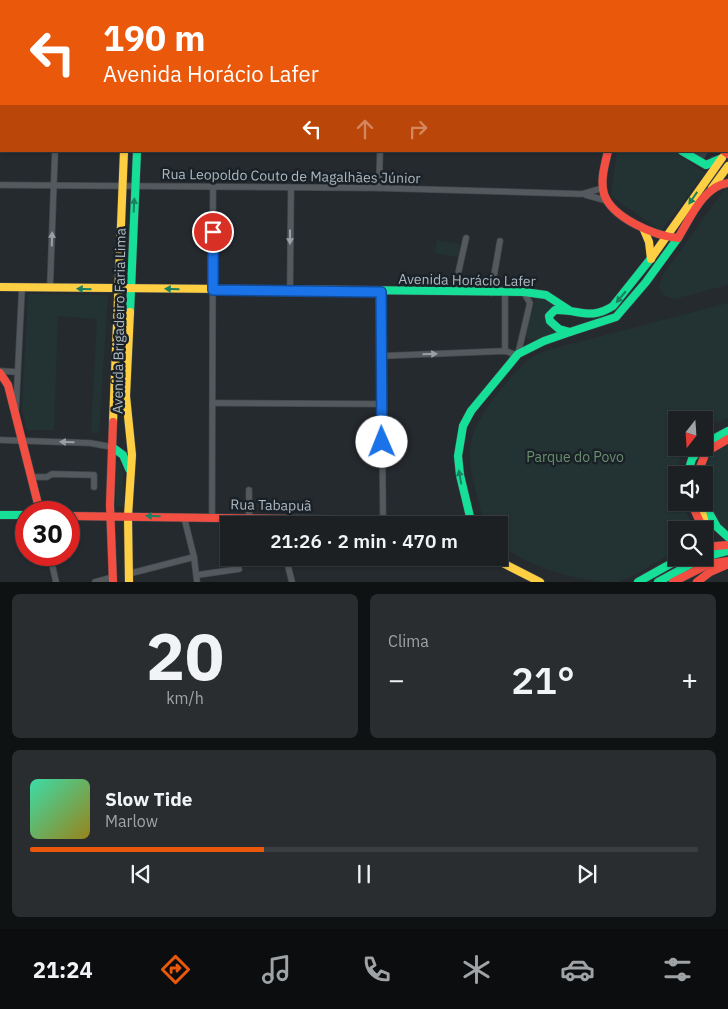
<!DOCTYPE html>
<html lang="pt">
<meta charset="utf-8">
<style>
body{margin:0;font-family:"IBM Plex Sans",sans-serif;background:#292d30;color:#f1f3f6;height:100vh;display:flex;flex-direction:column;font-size:19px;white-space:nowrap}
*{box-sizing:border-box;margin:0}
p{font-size:16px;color:#a0a3a6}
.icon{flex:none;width:28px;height:28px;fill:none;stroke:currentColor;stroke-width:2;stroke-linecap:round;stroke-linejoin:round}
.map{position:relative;height:582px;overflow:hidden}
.drawer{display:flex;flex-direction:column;gap:12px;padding:12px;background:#0f1213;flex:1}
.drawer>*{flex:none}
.hud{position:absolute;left:0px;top:0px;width:729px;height:152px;box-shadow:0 1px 4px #0004,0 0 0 1px #3a3e41;background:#ea580c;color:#fff;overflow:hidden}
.needle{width:32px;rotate:197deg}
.tools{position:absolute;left:668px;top:411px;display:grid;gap:10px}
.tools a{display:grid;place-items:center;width:45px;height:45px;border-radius:0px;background:#1c2023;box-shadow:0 1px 4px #0004,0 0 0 1px #3a3e41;font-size:25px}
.speed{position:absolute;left:15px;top:501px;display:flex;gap:10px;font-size:25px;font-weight:700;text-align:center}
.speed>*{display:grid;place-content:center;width:65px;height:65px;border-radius:50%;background:#1c2023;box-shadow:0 1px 4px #0004,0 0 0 1px #3a3e41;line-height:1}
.speed .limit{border:8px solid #d22;background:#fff;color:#111}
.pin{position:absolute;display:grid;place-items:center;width:42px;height:42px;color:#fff;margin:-21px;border:2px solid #fff;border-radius:50%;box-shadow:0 1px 5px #0007}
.me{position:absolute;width:55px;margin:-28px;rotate:359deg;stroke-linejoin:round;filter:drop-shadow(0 0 4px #0008)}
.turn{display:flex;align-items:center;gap:18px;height:105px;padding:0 20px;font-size:22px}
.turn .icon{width:65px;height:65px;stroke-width:2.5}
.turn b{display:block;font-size:35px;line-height:42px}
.lanes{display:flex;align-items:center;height:48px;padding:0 20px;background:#0003;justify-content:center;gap:25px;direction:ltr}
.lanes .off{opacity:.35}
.big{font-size:38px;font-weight:600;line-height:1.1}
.drawer .card{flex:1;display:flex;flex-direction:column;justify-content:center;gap:8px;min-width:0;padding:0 18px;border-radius:8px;background:#292d30}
.drawer .dial{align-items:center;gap:0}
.dial b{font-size:65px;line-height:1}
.song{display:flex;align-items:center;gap:15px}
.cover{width:60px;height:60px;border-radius:8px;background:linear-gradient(135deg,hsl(160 70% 55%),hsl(50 70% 35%))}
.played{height:5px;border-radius:2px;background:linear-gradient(90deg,#ea580c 35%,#3a3e41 35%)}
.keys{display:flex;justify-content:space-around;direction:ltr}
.heat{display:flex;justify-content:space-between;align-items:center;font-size:28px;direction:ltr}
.drawer .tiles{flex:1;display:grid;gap:12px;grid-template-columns:1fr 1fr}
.card:last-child{grid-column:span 2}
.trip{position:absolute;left:220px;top:516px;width:288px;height:50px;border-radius:0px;background:#1c2023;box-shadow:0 1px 4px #0004,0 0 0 1px #3a3e41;font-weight:600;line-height:50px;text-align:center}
.dock{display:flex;height:80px;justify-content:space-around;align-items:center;background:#0b0d0e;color:#a0a3a6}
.dock .icon{width:35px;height:35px}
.dock .current{color:#ea580c}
.dock b{font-size:22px;color:#f1f3f6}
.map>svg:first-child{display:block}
.green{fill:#233333}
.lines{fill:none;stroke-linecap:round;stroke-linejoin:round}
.highway-tunnel{stroke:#3a3f45;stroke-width:10;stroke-dasharray:10 5;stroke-linecap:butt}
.street-casing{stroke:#42474c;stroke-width:7}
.fast-casing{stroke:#42474c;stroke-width:9}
.slow-casing{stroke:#42474c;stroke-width:9}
.jam-casing{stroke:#42474c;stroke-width:9}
.street{stroke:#54595e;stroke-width:5.5}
.fast{stroke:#16e098;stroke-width:8}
.slow{stroke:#ffcf43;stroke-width:8}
.jam{stroke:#f24e42;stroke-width:8}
.oneway{fill:#188160}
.oneway2{fill:#98a0a8}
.route-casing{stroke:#114b97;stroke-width:12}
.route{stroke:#1a73e8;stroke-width:9}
.labels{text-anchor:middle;stroke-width:5;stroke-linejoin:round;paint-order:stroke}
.street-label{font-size:14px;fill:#aeb8c1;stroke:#1a2228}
.park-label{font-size:14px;fill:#698e6d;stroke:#1a2228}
</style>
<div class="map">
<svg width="728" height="582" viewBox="0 0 728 582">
<rect width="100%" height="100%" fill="#252a2f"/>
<g class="green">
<polygon points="617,151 673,151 705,173 661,231 611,196"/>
<polygon points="726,188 728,190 728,285 674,299 664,296 659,287 662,276"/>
<polygon points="437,240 460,244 458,257 435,253"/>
<polygon points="28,294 108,295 99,433 91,433 97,319 58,316 54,430 27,430 22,408"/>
<polygon points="533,295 542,296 559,306 547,314 562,333 539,340 527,339 525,335 535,303"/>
<path d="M728,303v115l-24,9v-7h-28v28h8l-9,26 1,28 6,1 12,27h-18v20c-13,8 -45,29 -58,32 -40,0 -87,-14 -118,-38l-1,-19h-13l-3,-7c-18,-64 -23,-80 22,-133 13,-16 23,-29 43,-35z"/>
<path d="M728,445v87c-18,-19 -24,-31 -24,-57h-3l10,-20z"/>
<polygon points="114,461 120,462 123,471 124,507 116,506"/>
</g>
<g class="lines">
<polyline class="highway-tunnel" points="697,151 718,166"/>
<defs>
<g id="street">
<polyline points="408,0 408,1"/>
<polyline points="56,1 56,0"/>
<polyline points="297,1 297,0"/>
<polyline points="0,45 1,45"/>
<polyline points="0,106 1,106"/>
<polyline points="0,185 379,188 582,194 603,188"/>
<polyline points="379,188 380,151"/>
<polyline points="586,195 608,201"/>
<polyline points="50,288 55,151"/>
<polyline points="290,291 291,188"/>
<polyline points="381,292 383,518"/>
<polyline points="454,292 466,238"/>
<polyline points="491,293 500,241"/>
<polyline points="505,293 505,351"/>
<polyline points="518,354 530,303 524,293"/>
<polyline points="381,356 505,351 517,355"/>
<polyline points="0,371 17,372"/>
<polyline points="213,403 381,404"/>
<polyline points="16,408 22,287"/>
<polyline points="0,440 90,443 112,447"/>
<polyline points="31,477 47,477 52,474 94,475 94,487"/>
<polyline points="249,490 249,517"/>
<polyline points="184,517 194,557 197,582"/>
<polyline points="212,517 213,188"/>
<polyline points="50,555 56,582"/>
<polyline points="286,558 292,582"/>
<polyline points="128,574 194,557"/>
<polyline points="197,575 239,569"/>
<polyline points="95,582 113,577"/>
</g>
<g id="fast">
<polyline points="146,0 146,1"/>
<polyline points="0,2 1,2"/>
<polyline points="682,151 706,165 720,159"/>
<path d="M652,257l-39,49c-23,15 -34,3 -58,4l-6,6 1,5 9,8 11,3 46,-15 30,-35 32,-44"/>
<polyline points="356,290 524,292 546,295 569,310"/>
<polyline points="130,312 137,151"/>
<polyline points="704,444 728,431"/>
<polyline points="112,447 123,455 129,469"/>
<polyline points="687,475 692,459 700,448"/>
<polyline points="703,502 717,527 728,537"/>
<polyline points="0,515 26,515"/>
<polyline points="298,519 462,521 472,524"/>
<polyline points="472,525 460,475 458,456 463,426 471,411 518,354 544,341 570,332"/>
<polyline points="704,557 728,551"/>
<polyline points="638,582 681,558"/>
<polyline points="658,582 702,558"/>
</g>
<g id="slow">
<polyline points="129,0 129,1"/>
<polyline points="165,0 169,1"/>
<polyline points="0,18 1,18"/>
<polyline points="712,188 728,166"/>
<polyline points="644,230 649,242 651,259"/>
<polyline points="652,257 722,158"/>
<polyline points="0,287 356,290"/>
<polyline points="113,422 124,151"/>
<polyline points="702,512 708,533"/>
<polyline points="493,558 540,582"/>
<polyline points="129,582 128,516 132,455 126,396 130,312"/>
</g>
<g id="jam">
<path d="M608,151c-3,13 -8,29 -4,43 8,24 51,42 74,44 12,-19 25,-52 50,-55"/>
<polyline points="724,151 728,154"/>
<polyline points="0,373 8,385 40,512"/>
<polyline points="697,475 706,452 728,439"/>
<polyline points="691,502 700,522"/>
<polyline points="69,516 298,519"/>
<polyline points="704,547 728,545"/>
<polyline points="113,582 110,505 113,422"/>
<polyline points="673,582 709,564 728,561"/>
<polyline points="697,582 710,572 726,565"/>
</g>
</defs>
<use href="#street" class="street-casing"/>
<use href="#fast" class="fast-casing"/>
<use href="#slow" class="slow-casing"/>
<use href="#jam" class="jam-casing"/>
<use href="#street" class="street"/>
<use href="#fast" class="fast"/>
<use href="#slow" class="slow"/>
<use href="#jam" class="jam"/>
</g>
<defs><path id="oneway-solid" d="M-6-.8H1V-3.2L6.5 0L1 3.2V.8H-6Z" transform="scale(1.25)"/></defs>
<g class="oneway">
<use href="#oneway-solid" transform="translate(693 198) rotate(125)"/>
<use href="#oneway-solid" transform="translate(134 205) rotate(-87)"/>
<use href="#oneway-solid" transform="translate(84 289) rotate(-179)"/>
<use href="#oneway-solid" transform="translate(172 289) rotate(-179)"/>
<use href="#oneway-solid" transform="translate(621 297) rotate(130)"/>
<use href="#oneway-solid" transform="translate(460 477) rotate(-100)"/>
<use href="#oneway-solid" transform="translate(153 516) rotate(-179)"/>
</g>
<g class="oneway2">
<use href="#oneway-solid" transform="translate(290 237) rotate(90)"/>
<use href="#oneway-solid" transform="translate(52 239) rotate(-88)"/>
<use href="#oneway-solid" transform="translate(430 354) rotate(-2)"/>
<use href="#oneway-solid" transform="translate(67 442) rotate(-178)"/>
</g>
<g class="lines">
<defs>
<polyline id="route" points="213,232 213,290 381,292 382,442"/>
</defs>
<use href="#route" class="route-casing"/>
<use href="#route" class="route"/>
</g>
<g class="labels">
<g class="street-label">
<text transform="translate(291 176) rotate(1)" y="5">Rua Leopoldo Couto de Magalhães Júnior</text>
<text transform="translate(467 280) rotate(1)" y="5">Avenida Horácio Lafer</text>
<text transform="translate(119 321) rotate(-89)" y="5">Avenida Brigadeiro Faria Lima</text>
<text transform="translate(271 505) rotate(1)" y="5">Rua Tabapuã</text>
</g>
<g class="park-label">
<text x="575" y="462">Parque do Povo</text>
</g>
</g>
</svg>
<div class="tools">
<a><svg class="needle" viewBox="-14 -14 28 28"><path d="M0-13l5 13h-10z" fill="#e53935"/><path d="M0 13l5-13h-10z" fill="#a0a3a6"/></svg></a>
<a><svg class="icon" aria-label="sound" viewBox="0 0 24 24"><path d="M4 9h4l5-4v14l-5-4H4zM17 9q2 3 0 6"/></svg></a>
<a><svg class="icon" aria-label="search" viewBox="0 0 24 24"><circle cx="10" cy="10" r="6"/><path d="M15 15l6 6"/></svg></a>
</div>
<div class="speed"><div class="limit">30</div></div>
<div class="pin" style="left:213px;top:232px;background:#d93025"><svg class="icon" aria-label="arrive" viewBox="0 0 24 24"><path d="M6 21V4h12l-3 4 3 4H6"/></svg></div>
<svg class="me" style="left:382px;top:442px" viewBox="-20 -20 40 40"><circle r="19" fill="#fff"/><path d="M0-13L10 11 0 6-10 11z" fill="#1a73e8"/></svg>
<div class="trip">21:26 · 2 min · 470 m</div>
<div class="hud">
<div class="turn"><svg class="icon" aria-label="left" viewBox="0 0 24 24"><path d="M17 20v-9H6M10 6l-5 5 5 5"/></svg><div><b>190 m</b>Avenida Horácio Lafer</div></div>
<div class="lanes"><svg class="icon" aria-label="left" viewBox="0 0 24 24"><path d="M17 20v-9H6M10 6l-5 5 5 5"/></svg><svg class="icon off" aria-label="ahead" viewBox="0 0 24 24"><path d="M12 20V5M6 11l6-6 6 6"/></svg><svg class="icon off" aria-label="right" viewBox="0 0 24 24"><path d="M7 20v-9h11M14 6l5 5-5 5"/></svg></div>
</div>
</div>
<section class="drawer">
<div class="tiles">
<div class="card dial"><b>20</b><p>km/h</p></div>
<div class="card"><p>Clima</p>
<div class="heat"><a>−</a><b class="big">21°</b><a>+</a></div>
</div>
<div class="card">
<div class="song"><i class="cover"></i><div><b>Slow Tide</b><p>Marlow</p></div></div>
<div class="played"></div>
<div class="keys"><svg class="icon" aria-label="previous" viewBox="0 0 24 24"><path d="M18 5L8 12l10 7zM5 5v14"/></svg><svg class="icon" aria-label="pause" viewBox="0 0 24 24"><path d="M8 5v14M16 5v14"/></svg><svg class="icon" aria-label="next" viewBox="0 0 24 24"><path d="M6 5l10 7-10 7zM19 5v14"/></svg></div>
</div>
</div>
</section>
<nav class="dock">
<b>21:24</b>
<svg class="icon current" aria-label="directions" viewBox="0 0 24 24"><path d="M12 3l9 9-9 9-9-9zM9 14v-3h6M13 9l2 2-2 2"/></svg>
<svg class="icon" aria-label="music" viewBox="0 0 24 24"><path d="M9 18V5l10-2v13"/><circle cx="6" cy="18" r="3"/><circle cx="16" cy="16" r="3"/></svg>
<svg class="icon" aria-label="phone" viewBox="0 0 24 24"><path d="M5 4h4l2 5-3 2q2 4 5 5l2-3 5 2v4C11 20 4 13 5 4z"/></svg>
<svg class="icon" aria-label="climate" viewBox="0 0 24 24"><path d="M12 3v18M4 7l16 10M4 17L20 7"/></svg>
<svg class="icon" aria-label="car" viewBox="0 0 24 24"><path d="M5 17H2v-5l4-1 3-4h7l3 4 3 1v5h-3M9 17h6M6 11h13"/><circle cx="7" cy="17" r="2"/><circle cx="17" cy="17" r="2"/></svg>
<svg class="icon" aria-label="filters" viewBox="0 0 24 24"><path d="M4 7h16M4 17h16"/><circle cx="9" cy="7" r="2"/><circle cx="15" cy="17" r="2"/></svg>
</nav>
